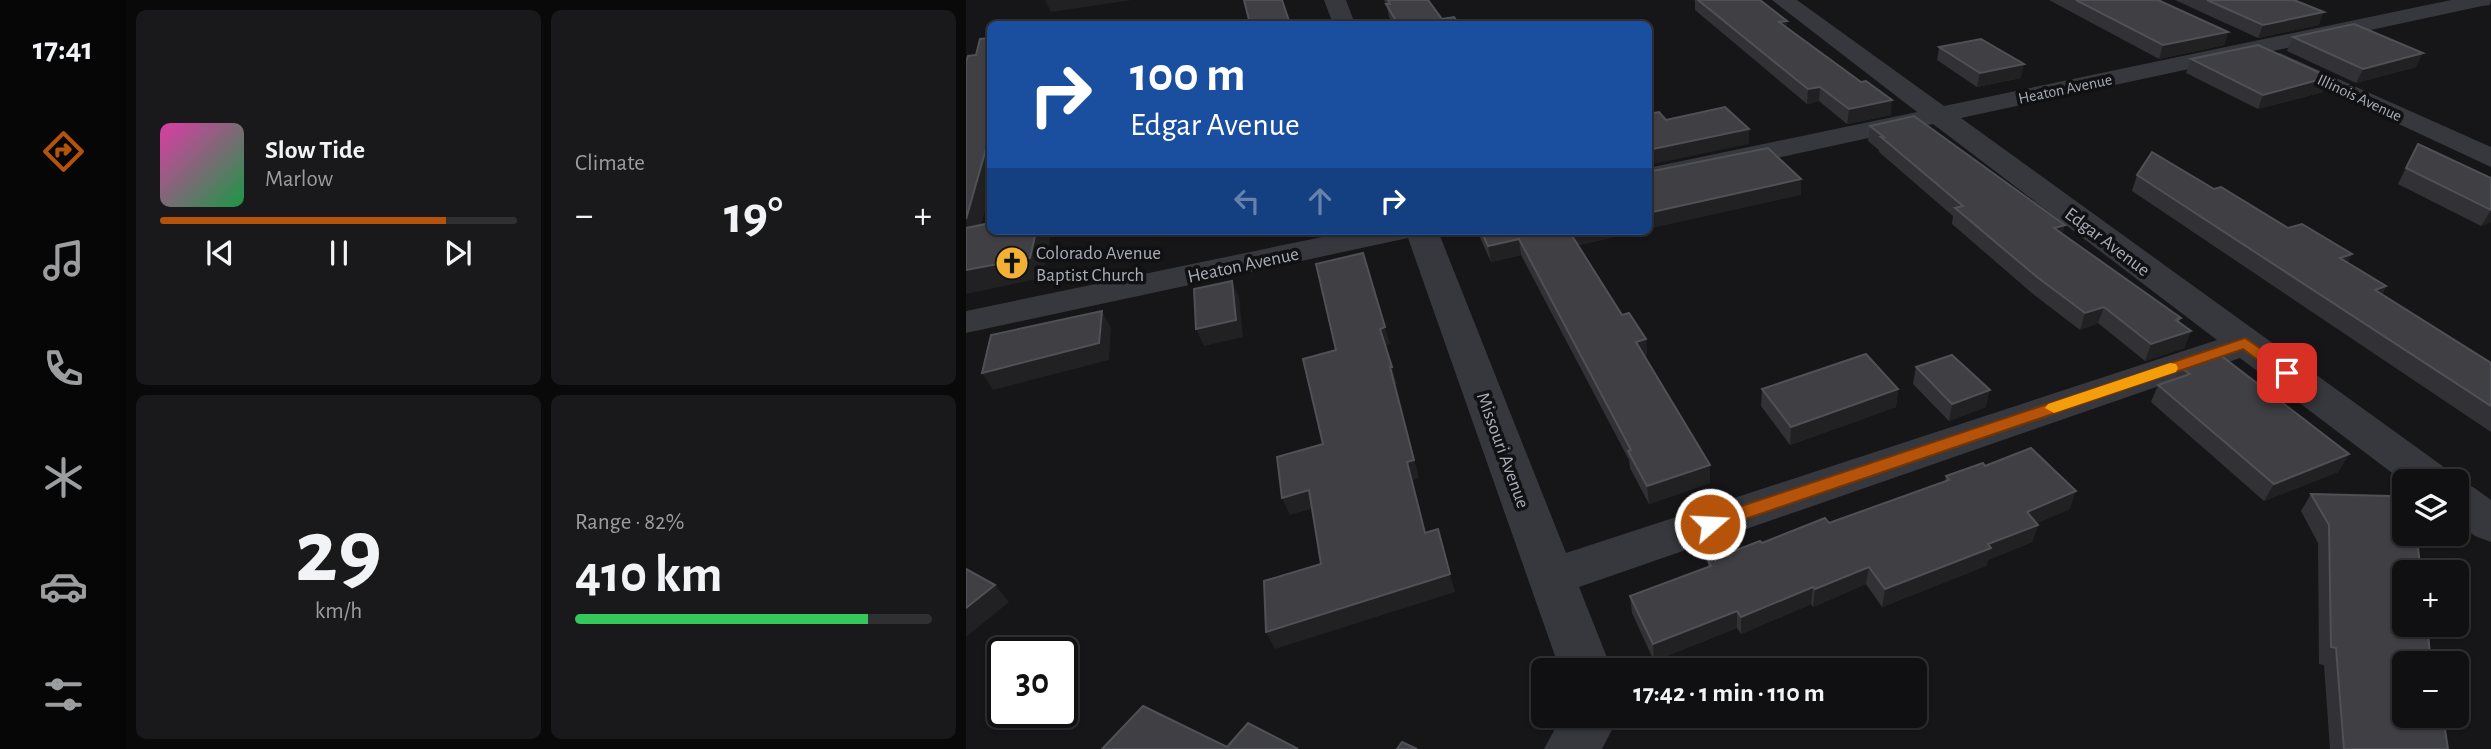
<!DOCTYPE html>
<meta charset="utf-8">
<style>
body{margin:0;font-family:"Alegreya Sans",sans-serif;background:#19191b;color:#f1f3f6;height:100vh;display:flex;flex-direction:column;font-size:26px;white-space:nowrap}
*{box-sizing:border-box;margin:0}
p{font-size:23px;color:#9c9d9f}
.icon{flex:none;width:38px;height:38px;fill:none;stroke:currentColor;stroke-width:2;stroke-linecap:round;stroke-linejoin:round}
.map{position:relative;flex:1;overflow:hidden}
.panel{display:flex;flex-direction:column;gap:10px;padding:10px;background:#09090a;width:840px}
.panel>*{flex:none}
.hud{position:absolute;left:21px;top:21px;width:665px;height:214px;border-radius:10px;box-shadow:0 2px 5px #0004,0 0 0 2px #303032;background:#1a4fa0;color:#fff;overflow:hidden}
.controls{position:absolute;left:1426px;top:469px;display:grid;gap:14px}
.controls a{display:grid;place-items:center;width:77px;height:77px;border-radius:10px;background:#101012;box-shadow:0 2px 5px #0004,0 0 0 2px #303032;font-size:35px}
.speed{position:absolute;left:21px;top:637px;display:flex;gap:14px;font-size:35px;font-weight:700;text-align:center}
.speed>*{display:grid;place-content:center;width:91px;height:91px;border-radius:50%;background:#101012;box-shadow:0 2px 5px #0004,0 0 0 2px #303032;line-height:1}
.speed .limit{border:4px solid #111;border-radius:10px;background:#fff;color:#111}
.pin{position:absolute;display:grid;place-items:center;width:60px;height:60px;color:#fff;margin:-30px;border-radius:14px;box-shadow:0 4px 10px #0006}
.me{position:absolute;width:77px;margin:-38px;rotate:71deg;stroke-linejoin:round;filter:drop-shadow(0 0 5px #0008)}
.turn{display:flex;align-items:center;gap:24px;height:147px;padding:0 28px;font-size:32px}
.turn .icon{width:91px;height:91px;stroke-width:2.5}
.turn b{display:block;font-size:49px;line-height:60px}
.lanes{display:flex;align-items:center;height:66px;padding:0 28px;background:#0003;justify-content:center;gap:35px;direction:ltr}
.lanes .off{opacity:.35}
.big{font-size:52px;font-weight:700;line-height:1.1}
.panel .tile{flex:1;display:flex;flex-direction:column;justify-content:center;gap:10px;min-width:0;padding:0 24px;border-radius:10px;background:#19191b}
.panel .dial{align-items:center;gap:0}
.dial b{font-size:91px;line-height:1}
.song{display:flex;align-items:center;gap:21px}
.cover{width:84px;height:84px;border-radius:10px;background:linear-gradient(135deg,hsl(320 70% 55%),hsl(140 70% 35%))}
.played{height:7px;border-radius:4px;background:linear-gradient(90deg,#b45309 80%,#303032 80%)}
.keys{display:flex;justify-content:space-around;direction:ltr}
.heat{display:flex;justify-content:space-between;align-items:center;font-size:38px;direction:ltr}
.charge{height:10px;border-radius:5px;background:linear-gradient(90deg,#34c759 82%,#303032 0)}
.panel .tiles{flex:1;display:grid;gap:10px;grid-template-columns:repeat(2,1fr)}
.trip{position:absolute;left:565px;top:658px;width:396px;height:70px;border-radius:10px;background:#101012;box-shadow:0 2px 5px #0004,0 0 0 2px #303032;font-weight:700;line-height:70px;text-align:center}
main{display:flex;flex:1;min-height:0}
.menu{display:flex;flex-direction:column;width:126px;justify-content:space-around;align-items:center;background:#060607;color:#9c9d9f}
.menu .icon{width:49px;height:49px}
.menu .current{color:#b45309}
.menu b{font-size:32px;color:#f1f3f6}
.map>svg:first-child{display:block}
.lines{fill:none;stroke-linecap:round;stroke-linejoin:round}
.minor{fill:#37383d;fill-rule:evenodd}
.wall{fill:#323236}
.shaded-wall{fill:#212124}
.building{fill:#3f3f44;stroke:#4f5156;stroke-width:2}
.route{fill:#b45309;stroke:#753606;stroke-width:2}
.slow{fill:#f59e0b}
.labels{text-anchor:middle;stroke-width:7;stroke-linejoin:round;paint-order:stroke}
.far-street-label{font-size:16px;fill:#a8adb8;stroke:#111113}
.street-label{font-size:19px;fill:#a8adb8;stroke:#111113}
.poi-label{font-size:19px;fill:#a8adb8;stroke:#111113;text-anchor:start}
</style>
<main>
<nav class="menu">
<b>17:41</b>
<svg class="icon current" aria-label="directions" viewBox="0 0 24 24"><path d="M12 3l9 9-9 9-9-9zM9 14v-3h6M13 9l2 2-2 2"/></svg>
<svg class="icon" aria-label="music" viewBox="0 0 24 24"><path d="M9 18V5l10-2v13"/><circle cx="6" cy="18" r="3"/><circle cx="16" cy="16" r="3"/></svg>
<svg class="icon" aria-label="phone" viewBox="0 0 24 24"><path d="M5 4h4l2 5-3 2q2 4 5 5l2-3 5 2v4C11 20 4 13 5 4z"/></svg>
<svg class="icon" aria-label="climate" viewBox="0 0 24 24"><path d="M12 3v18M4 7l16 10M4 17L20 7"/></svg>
<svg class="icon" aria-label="car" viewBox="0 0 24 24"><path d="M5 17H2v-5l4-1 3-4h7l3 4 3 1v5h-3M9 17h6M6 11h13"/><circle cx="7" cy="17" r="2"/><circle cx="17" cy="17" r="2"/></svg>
<svg class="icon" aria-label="filters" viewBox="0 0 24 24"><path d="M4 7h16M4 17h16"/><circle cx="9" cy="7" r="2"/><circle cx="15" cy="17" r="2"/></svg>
</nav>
<section class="panel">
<div class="tiles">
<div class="tile">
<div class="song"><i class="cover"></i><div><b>Slow Tide</b><p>Marlow</p></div></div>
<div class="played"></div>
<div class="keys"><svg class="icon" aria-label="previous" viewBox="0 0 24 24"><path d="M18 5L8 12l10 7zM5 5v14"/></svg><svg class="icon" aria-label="pause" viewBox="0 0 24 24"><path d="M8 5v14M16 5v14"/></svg><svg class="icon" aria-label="next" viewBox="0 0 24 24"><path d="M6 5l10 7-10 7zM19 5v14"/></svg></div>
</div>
<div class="tile"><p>Climate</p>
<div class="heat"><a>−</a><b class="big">19°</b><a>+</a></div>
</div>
<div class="tile dial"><b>29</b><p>km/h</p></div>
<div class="tile"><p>Range · 82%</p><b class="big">410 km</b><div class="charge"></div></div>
</div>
</section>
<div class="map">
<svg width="1525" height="749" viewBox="0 0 1525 749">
<rect width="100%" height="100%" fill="#161618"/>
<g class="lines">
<g class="minor">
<polygon points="358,0 380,0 389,24 367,24"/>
<polygon points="806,0 831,0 978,106 1485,0 1525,0 1524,5 1516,6 995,118 1482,470 1489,481 1438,482 1274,358 613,587 646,670 594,670 442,238 0,333 0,311 385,231 472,231 600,553 1251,340 967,124 682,186 682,168 951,112"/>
<polygon points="1314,53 1525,147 1525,167 1306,65 1302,60 1306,55"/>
<polygon points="1491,482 1507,487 1525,500 1525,542 1509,536 1491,523"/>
<polygon points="596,716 653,716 636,749 578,749"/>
</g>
</g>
<g class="wall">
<polygon points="418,0 462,0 476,19 493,24 427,24 423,17 421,6"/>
<polygon points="728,0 794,0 821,28 925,115 881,124 853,101 841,104 729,10 729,1"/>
<polygon points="1083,0 1192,0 1262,32 1258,45 1193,59"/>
<polygon points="1209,0 1328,0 1353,25 1292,38"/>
<polygon points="1327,37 1450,67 1390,83 1321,51"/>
<polygon points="973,47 1055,78 1011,87 971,60"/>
<polygon points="1225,59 1357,92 1292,109 1220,73"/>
<polygon points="904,126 1097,234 1215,318 1213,322 1225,331 1218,348 1179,361 1132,323 1114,330 1067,294 986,224 987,216 913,152 913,150 902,141"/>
<polygon points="1452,144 1525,178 1525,222 1515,226 1432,184"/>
<polygon points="1171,175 1322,228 1386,254 1381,263 1420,286 1416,295 1525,363 1525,432 1166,191"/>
<polygon points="511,231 676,231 612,245 656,315 680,339 681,356 679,356 744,483 683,504 664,468 663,460 555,255 525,262"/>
<polygon points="950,367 1020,407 983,421 947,384"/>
<polygon points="1214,367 1383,454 1372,472 1298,501 1185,402 1192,385 1209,379"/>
<polygon points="796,389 932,389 930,407 824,445 795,406"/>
<polygon points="1019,466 1104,509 1071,523 1072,525 1066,542 1022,560 1020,566 916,607 900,584 847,607 845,604 775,634 771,628 688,661 666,613 664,596 742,567 742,561 863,523 979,481 980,476"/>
<polygon points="1345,494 1438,663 1482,749 1364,749 1358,665 1353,664 1352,543 1335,511"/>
</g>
<g class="shaded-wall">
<polygon points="79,0 166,0 85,12"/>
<polygon points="1358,12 1353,25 1292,38 1297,25"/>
<polygon points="821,21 821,34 813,22"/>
<polygon points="1262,32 1258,45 1193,59 1197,45"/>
<polygon points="1457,53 1450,67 1390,83 1397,69"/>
<polygon points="1058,64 1055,78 1011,87 1014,73"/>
<polygon points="1363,77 1357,92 1292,109 1297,95"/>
<polygon points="854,87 853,101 841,104 842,89"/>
<polygon points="926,100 925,115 881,124 883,109"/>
<polygon points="783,129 783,144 682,165 682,150"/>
<polygon points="24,135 24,192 9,248 0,233 0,219"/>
<polygon points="835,179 835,195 682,229 682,213"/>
<polygon points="1525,210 1525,222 1515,226"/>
<polygon points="1099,225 1095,241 1088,228"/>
<polygon points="70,231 83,231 85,234 76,278 0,294 0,270"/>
<polygon points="603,231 676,231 605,247"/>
<polygon points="553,239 555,255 525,262 522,246"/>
<polygon points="1386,254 1377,271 1374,258"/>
<polygon points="266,281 273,297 277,337 238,346 230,329"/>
<polygon points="1420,286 1411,303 1409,290"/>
<polygon points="1138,307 1132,323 1114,330 1119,313"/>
<polygon points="136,311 145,328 143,360 27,390 16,373"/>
<polygon points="419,327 424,344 419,346 414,329"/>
<polygon points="1225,331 1218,348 1179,361 1185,344"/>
<polygon points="680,339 681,356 672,359 670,342"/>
<polygon points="424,367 426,367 431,384 429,384 453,478 447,480 465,551 441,462"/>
<polygon points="932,389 930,407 824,445 825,427"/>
<polygon points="1024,390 1020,407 983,421 986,404"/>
<polygon points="1383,454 1372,472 1298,501 1308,484"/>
<polygon points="744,465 744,483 683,504 681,486"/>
<polygon points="343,490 351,507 324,515 316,498"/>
<polygon points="1110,491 1104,509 1055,530 1061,512"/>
<polygon points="1072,525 1066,542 1022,560 1020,566 916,607 919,589 1022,544"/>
<polygon points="472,529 489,592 309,649 300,632"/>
<polygon points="903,567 900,584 847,607 849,589"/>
<polygon points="29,585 43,602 0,637 0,608"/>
<polygon points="847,587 845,604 775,634 775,617"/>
<polygon points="771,611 771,628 688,661 687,644"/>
</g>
<g class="building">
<polygon points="278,0 316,0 324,24 284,24"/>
<polygon points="422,0 462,0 476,19 488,17 493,24 432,24 420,4 424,4"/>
<polygon points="732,0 794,0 821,21 813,22 895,82 900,81 926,100 883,109 854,87 842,89"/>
<polygon points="1110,0 1192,0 1262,32 1197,45"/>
<polygon points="1241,0 1328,0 1358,12 1297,25"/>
<polygon points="1388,24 1457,53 1397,69 1327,37"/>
<polygon points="24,38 24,135 0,219 0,62 2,56 10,55 14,39"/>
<polygon points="1015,39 1058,64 1014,73 973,47"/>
<polygon points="1292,45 1363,77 1297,95 1225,59"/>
<polygon points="759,107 783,129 682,150 682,114 693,112 700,120"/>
<polygon points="948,116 1099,225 1088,228 1215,318 1210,320 1225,331 1185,344 1138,307 1119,313 1071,277 989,208 997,206 915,137 918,137 904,126"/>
<polygon points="1452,144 1525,178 1525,210 1440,168"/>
<polygon points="802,148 835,179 682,213 682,172"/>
<polygon points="1186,152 1248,189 1255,187 1322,228 1336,224 1386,254 1374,258 1420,286 1409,290 1525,363 1525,406 1171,175"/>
<polygon points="24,223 24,231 70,231 64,258 0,270 0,228"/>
<polygon points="515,231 603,231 656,315 663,313 680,339 670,342 744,465 681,486 662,451 665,450 553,239 522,246"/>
<polygon points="397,253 419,327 414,329 426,367 424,367 448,460 441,462 459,533 472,529 484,574 300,632 298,581 355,564 343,490 316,498 311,457 357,444 337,359 370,350 350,264"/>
<polygon points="266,281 270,320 230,329 228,289"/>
<polygon points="136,311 133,343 16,373 25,335"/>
<polygon points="900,354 932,389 825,427 796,389"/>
<polygon points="1253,354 1383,454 1308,484 1192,385 1224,374 1214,367"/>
<polygon points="986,355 1024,390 986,404 950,367"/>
<polygon points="1065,448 1110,491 1061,512 1072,525 1022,544 1025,548 919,589 903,567 849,589 847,587 775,617 771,611 687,644 664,596 745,566 742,561 794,541 796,543 859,518 863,523 983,480 980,476 1017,463 1019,466"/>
<polygon points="1345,494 1424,496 1438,520 1438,534 1447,534 1451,540 1455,572 1438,572 1438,625 1461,625 1465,663 1438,663 1438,716 1477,716 1482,749 1378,749 1370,648 1365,647 1363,525"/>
<polygon points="0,569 29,585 0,608"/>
<polygon points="177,706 261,747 282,723 332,749 136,749"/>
<polygon points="436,742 451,749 431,749"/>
</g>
<polygon class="route" points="1279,338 1326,370 1329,373 1326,377 1315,377 1277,349 750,529 744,531 737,529 734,524 737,519"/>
<polygon class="slow" points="1204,363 1210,364 1212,368 1210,372 1088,413 1079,408 1082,404"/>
<defs>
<symbol id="church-disc" viewBox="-11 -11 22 22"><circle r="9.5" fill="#f2b134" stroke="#111113"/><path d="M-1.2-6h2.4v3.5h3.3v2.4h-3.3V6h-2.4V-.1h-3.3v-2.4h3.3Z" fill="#111"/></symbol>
</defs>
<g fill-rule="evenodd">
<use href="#church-disc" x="27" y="244" width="38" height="38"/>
</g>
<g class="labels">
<g class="far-street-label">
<text transform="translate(1099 88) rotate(-12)" y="6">Heaton Avenue</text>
<text transform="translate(1394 97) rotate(25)" y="6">Illinois Avenue</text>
</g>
<g class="street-label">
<text transform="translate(1142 241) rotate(37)" y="7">Edgar Avenue</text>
<text transform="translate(277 264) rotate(-12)" y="7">Heaton Avenue</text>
<text transform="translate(538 450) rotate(70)" y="7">Missouri Avenue</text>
</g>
<g class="poi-label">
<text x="70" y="259">Colorado Avenue<tspan x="70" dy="22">Baptist Church</tspan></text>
</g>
</g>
</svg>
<div class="controls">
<a><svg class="icon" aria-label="layers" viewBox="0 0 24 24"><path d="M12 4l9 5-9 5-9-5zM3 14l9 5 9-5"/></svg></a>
<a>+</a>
<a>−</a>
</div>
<div class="speed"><div class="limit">30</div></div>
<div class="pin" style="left:1321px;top:373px;background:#d93025"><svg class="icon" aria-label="arrive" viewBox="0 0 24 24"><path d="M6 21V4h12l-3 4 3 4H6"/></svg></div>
<svg class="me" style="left:744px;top:524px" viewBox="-20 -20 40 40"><circle r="17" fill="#b45309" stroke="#fff" stroke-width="3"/><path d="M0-11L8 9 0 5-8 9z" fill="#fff"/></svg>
<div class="trip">17:42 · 1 min · 110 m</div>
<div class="hud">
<div class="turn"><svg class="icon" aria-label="right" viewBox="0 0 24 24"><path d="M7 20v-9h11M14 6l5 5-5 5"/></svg><div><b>100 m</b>Edgar Avenue</div></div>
<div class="lanes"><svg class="icon off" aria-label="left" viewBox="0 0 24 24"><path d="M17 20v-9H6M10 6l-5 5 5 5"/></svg><svg class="icon off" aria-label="ahead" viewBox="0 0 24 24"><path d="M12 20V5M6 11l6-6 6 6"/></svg><svg class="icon" aria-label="right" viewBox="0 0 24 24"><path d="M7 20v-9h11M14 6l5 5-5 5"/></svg></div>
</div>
</div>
</main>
